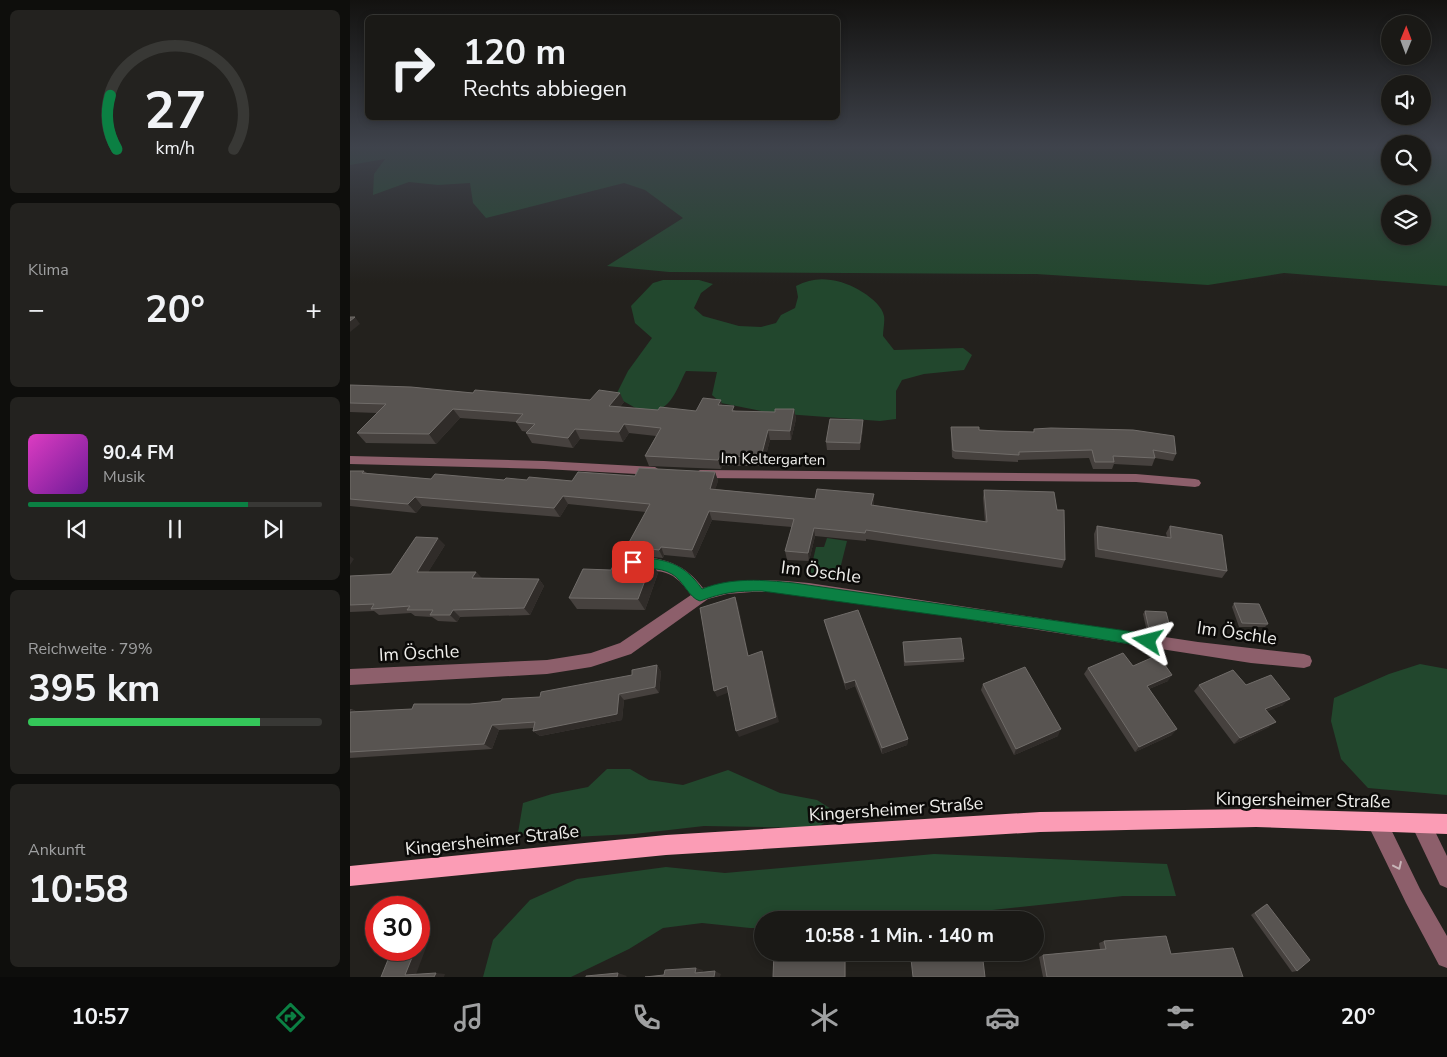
<!DOCTYPE html>
<html lang="de">
<meta charset="utf-8">
<style>
body{margin:0;font-family:"Nunito Sans",sans-serif;background:#23221f;color:#f1f3f6;height:100vh;display:flex;flex-direction:column;font-size:19px;white-space:nowrap}
*{box-sizing:border-box;margin:0}
p{font-size:16px;color:#9fa0a1}
.icon{flex:none;width:28px;height:28px;fill:none;stroke:currentColor;stroke-width:2;stroke-linecap:round;stroke-linejoin:round}
.map{position:relative;flex:1;overflow:hidden}
.sheet{display:flex;flex-direction:column;gap:10px;padding:10px;background:#0e0e0c;width:350px}
.sheet>*{flex:none}
.top-card{position:absolute;left:15px;top:15px;width:475px;height:105px;border-radius:8px;box-shadow:0 2px 8px #0003,0 0 0 1px #383835;background:#1a1916;color:#f1f3f6;overflow:hidden}
.needle{width:32px;rotate:1deg}
.tools{position:absolute;left:1031px;top:15px;display:grid;gap:10px}
.tools a{display:grid;place-items:center;width:50px;height:50px;border-radius:50%;background:#1a1916;box-shadow:0 2px 8px #0003,0 0 0 1px #383835;font-size:25px}
.speed{position:absolute;left:15px;top:896px;display:flex;gap:10px;font-size:25px;font-weight:700;text-align:center}
.speed>*{display:grid;place-content:center;width:65px;height:65px;border-radius:50%;background:#1a1916;box-shadow:0 2px 8px #0003,0 0 0 1px #383835;line-height:1}
.speed .limit{border:8px solid #d22;background:#fff;color:#111}
.pin{position:absolute;display:grid;place-items:center;width:42px;height:42px;color:#fff;margin:-21px;border-radius:10px;box-shadow:0 2px 8px #0006}
.me{position:absolute;width:55px;margin:-28px;rotate:279deg;stroke-linejoin:round;filter:drop-shadow(0 0 4px #0008)}
.turn{display:flex;align-items:center;gap:18px;height:105px;padding:0 15px;font-size:22px}
.turn .icon{width:65px;height:65px;stroke-width:2.5}
.turn b{display:block;font-size:35px;line-height:42px}
.big{font-size:38px;font-weight:700;line-height:1.1}
.sheet .card{flex:1;display:flex;flex-direction:column;justify-content:center;gap:8px;min-width:0;padding:0 18px;border-radius:8px;background:#23221f}
.sheet .dial{align-items:center;gap:0}
.dial svg{height:130px;overflow:visible;fill:none;stroke:#383835;stroke-width:7;stroke-linecap:round;text-anchor:middle}
.dial text{fill:#f1f3f6;stroke:none}
.song{display:flex;align-items:center;gap:15px}
.cover{width:60px;height:60px;border-radius:8px;background:linear-gradient(135deg,hsl(310 70% 55%),hsl(280 70% 35%))}
.played{height:5px;border-radius:2px;background:linear-gradient(90deg,#0b8043 75%,#383835 75%)}
.keys{display:flex;justify-content:space-around;direction:ltr}
.heat{display:flex;justify-content:space-between;align-items:center;font-size:28px;direction:ltr}
.charge{height:8px;border-radius:4px;background:linear-gradient(90deg,#34c759 79%,#383835 0)}
.trip{position:absolute;left:404px;top:911px;width:290px;height:50px;border-radius:25px;background:#1a1916;box-shadow:0 2px 8px #0003,0 0 0 1px #383835;font-weight:700;line-height:50px;text-align:center}
.menu{display:flex;height:80px;justify-content:space-around;align-items:center;background:#0a0a09;color:#9fa0a1}
.menu .icon{width:35px;height:35px}
.menu .current{color:#0b8043}
.menu b{font-size:22px;color:#f1f3f6}
main{display:flex;flex:1;min-height:0}
.map>svg:first-child{display:block}
.green{fill:#22472d;fill-rule:evenodd}
.lines{fill:none;stroke-linecap:round;stroke-linejoin:round}
.minor{fill:#8d5f6b;fill-rule:evenodd}
.major{fill:#fb9cb5;fill-rule:evenodd}
.wall{fill:#46413e}
.shaded-wall{fill:#302c29}
.building{fill:#585451;stroke:#706c69}
.oneway{stroke:#c8b5b8}
.route{fill:#0b8043;stroke:#07532c}
.labels{text-anchor:middle;stroke-width:5;stroke-linejoin:round;paint-order:stroke}
.street-label{font-size:15px;fill:#efeeeb;stroke:#0c0b09}
.near-street-label{font-size:18px;fill:#efeeeb;stroke:#0c0b09}
</style>
<main>
<section class="sheet">
<div class="card dial"><svg viewBox="0 0 100 80">
<path d="M14 69A42 42 0 1 1 86 69"/>
<path d="M14 69A42 42 0 0 1 10 36" stroke="#0b8043"/>
<text x="50" y="56" font-size="32" font-weight="700">27</text>
<text x="50" y="72" font-size="11">km/h</text>
</svg></div>
<div class="card"><p>Klima</p>
<div class="heat"><a>−</a><b class="big">20°</b><a>+</a></div>
</div>
<div class="card">
<div class="song"><i class="cover"></i><div><b>90.4 FM</b><p>Musik</p></div></div>
<div class="played"></div>
<div class="keys"><svg class="icon" aria-label="previous" viewBox="0 0 24 24"><path d="M18 5L8 12l10 7zM5 5v14"/></svg><svg class="icon" aria-label="pause" viewBox="0 0 24 24"><path d="M8 5v14M16 5v14"/></svg><svg class="icon" aria-label="next" viewBox="0 0 24 24"><path d="M6 5l10 7-10 7zM19 5v14"/></svg></div>
</div>
<div class="card"><p>Reichweite · 79%</p><b class="big">395 km</b><div class="charge"></div></div>
<div class="card"><p>Ankunft</p><b class="big">10:58</b></div>
</section>
<div class="map">
<svg width="1097" height="977" viewBox="0 0 1097 977">
<rect width="100%" height="100%" fill="#23211d"/>
<g class="green">
<path d="M0,147h1040v29h32l1,-29h24v139l-163,-13 -76,12 -172,-11 -367,-2 -62,-6 76,-48 -38,-28 -21,-7 -138,35 -13,-15 -3,-20 -32,2 -29,-3 -36,13 1,-21 11,-15 -35,6zM1040,204h32v32h-32z"/>
<path d="M313,280h36l14,4 -12,9 -7,15 9,8 36,10 22,1 15,-4 5,-8 14,-7 3,-11 -2,-11c12,-6 22,-8 35,-6 16,1 50,19 53,36 1,6 -1,14 -1,20l11,14 69,-2 9,7 -8,15 -40,4 -22,6 -6,11v28l-16,2 -108,-8 -51,-10 -9,-8 5,-23 -31,-1c-10,19 -16,44 -42,40 -7,-1 -21,-11 -29,-14l13,-26 24,-33 -17,-15 -4,-17 22,-23z"/>
<polygon points="477,538 497,541 488,577 460,573 466,547 474,547"/>
<polygon points="1070,664 1097,669 1097,795 1018,788 991,759 981,721 984,698 1039,674"/>
<polygon points="257,769 280,769 299,780 333,785 378,770 430,793 467,800 489,814 466,828 354,826 284,834 202,838 168,833 173,803 202,794 238,787"/>
<polygon points="584,854 817,864 826,896 773,896 624,912 549,911 486,920 412,920 412,928 400,928 352,923 313,928 279,949 221,977 133,977 143,940 180,900 227,879 316,867 375,873"/>
</g>
<g class="lines">
<g class="minor">
<polygon points="0,456 194,461 305,467 311,471 305,475 194,469 0,464"/>
<polygon points="350,470 786,474 845,479 849,480 851,483 849,486 845,487 786,482 350,478 344,474"/>
<path d="M286,556c29,2 49,8 67,32 35,-10 70,-9 106,-5l389,59 106,12 6,2 2,5 -2,5 -6,2 -53,-5 -413,-64 -58,-7h-28l-25,2 -19,5 -77,55 -40,13 -44,7 -197,11v-16l197,-9 44,-7 29,-10 71,-48c-23,-32 -30,-19 -60,-29l-2,-4 2,-4z"/>
<polygon points="1027,812 1034,815 1070,889 1097,936 1097,968 1089,965 1056,903 1020,829 1017,822 1020,815"/>
<polygon points="1071,814 1078,817 1097,856 1097,888 1090,885 1061,824 1064,817"/>
</g>
<polygon class="major" points="906,809 1097,814 1097,834 906,827 690,832 316,855 0,886 0,866 316,835 690,812"/>
</g>
<g class="wall">
<polygon points="0,385 274,402 270,407 308,410 346,411 372,405 386,411 425,412 444,409 446,419 441,440 420,440 413,466 372,466 371,469 299,466 295,456 306,436 279,433 273,442 230,439 223,448 182,443 176,433 178,432 172,431 166,422 110,418 86,444 16,443 7,433 27,413 0,412"/>
<polygon points="513,420 513,428 510,450 477,450 476,442"/>
<polygon points="601,427 629,430 683,432 684,429 826,454 823,461 805,458 802,466 764,464 762,469 743,469 739,458 668,460 668,462 605,459 602,457 601,434"/>
<polygon points="0,471 14,471 17,473 81,479 222,481 285,476 365,472 368,481 365,489 465,499 524,503 524,505 635,522 633,498 634,490 715,560 712,568 516,539 516,541 465,536 459,561 437,560 435,551 442,527 362,520 345,558 314,555 313,558 281,555 277,546 296,512 218,504 210,517 72,506 66,513 0,506"/>
<polygon points="747,526 817,537 816,533 820,526 877,571 872,578 745,557 744,534"/>
<polygon points="95,545 78,572 126,572 131,578 189,579 194,586 180,615 110,617 107,622 88,621 82,617 65,616 61,613 29,615 24,611 0,612 0,576 41,574"/>
<polygon points="261,570 308,573 295,610 227,609 219,598"/>
<polygon points="884,603 918,624 915,627 889,627 882,607"/>
<polygon points="795,611 821,631 819,634 797,632 793,614"/>
<polygon points="474,620 558,739 557,745 532,754 505,686 496,690 476,628"/>
<polygon points="553,645 614,659 614,662 554,666"/>
<polygon points="307,665 311,672 309,693 274,700 272,720 190,736 183,731 184,728 149,730 142,749 0,758 0,709 2,709 7,712 62,709 120,704 190,697 282,675"/>
<polygon points="783,666 818,681 799,689 822,735 785,752 734,674 738,668"/>
<polygon points="633,684 708,736 664,755 631,690"/>
<polygon points="849,685 896,685 933,705 917,711 919,727 884,744 844,691"/>
<polygon points="917,904 947,971 942,972 901,915 913,906"/>
<polygon points="754,941 821,954 893,977 693,977 689,957 693,955 750,949 749,943"/>
</g>
<g class="shaded-wall">
<polygon points="5,317 10,324 0,332 0,321"/>
<polygon points="270,393 274,402 263,415 259,406"/>
<polygon points="371,400 373,409 368,405"/>
<polygon points="103,409 110,418 86,444 79,434"/>
<polygon points="444,409 446,419 441,440 440,431"/>
<polygon points="513,420 513,428 510,450 510,443"/>
<polygon points="274,424 279,433 273,442 269,432"/>
<polygon points="225,429 230,439 223,448 218,438"/>
<polygon points="418,430 420,440 413,466 411,457"/>
<polygon points="370,456 372,466 371,469 368,460"/>
<polygon points="365,472 368,481 363,497 360,489"/>
<polygon points="524,494 524,503 522,513 521,505"/>
<polygon points="213,496 218,504 210,517 204,508"/>
<polygon points="65,497 72,506 66,513 58,504"/>
<polygon points="359,511 362,520 345,558 342,550"/>
<polygon points="464,528 465,536 459,561 458,553"/>
<polygon points="88,538 95,545 74,579 67,572"/>
<polygon points="311,547 314,555 313,558 309,550"/>
<polygon points="0,556 4,559 0,565"/>
<polygon points="302,562 308,573 295,610 288,599"/>
<polygon points="126,572 132,578 122,578"/>
<polygon points="189,579 194,586 180,615 174,608"/>
<polygon points="385,597 388,604 400,662 398,656"/>
<polygon points="103,610 110,617 107,622 100,615"/>
<polygon points="412,651 414,658 429,722 389,737 386,731"/>
<polygon points="307,665 311,672 309,693 305,687"/>
<polygon points="822,675 818,681 792,692 797,686"/>
<polygon points="505,680 505,686 496,690 495,683"/>
<polygon points="377,686 380,692 367,697 364,691"/>
<polygon points="269,694 274,700 272,720 190,736 183,731"/>
<polygon points="940,699 933,705 909,715 915,709"/>
<polygon points="2,709 11,714 0,712"/>
<polygon points="926,722 919,727 884,744 890,738"/>
<polygon points="142,725 149,730 142,749 134,744"/>
<polygon points="711,729 708,736 664,755 666,749"/>
<polygon points="827,729 822,735 785,752 789,747"/>
<polygon points="558,739 557,745 532,754 532,748"/>
<polygon points="71,935 80,937 65,977 55,975 65,950 69,950 69,940"/>
<rect x="495" y="952" width="1" height="25"/>
<polygon points="346,968 353,970 352,975 345,973"/>
<polygon points="365,971 371,974 370,977 364,977"/>
<polygon points="86,973 95,974 94,977 84,977"/>
<polygon points="268,973 277,976 276,977 267,977"/>
</g>
<g class="building">
<polygon points="0,317 5,317 0,321"/>
<polygon points="0,385 61,387 123,393 125,390 240,400 249,390 270,393 259,406 308,410 310,407 346,411 353,398 371,400 368,405 384,406 382,411 425,412 425,409 444,409 440,431 418,430 411,457 370,456 368,460 295,456 311,428 274,424 269,432 225,429 218,438 176,433 185,424 166,422 173,414 103,409 79,434 7,433 36,404 0,403"/>
<polygon points="480,419 513,420 510,443 476,442"/>
<polygon points="601,427 629,427 629,430 647,431 684,432 684,429 701,428 783,430 824,436 826,454 803,450 805,458 763,456 764,462 745,462 742,450 669,452 669,455 605,451 603,450"/>
<polygon points="289,468 365,472 360,489 465,499 467,489 524,494 521,505 637,522 634,490 704,492 707,510 714,510 715,560 516,530 515,533 464,528 458,553 435,551 444,519 359,511 342,550 311,547 309,550 277,546 300,504 213,496 204,508 65,497 58,504 0,499 0,471 14,471 12,473 81,479 85,474 154,480 156,478 177,480 179,477 222,481 228,472 285,476"/>
<polygon points="747,526 821,538 820,526 872,535 877,571 748,549"/>
<polygon points="66,537 88,538 67,572 126,572 122,578 189,579 174,608 103,610 100,615 80,615 83,610 57,610 60,606 21,609 24,604 0,605 0,576 41,574"/>
<polygon points="269,554 282,559 302,562 288,599 219,598 233,569 261,570"/>
<polygon points="385,597 398,656 412,651 426,717 386,731 377,686 364,691 350,608"/>
<polygon points="884,603 909,604 918,624 892,623"/>
<polygon points="508,610 558,739 532,748 505,680 495,683 474,620"/>
<polygon points="795,611 816,612 821,631 799,629"/>
<polygon points="611,638 614,659 555,662 553,642"/>
<polygon points="773,653 783,666 808,655 822,675 797,686 827,729 789,747 738,668"/>
<polygon points="307,665 305,687 269,694 267,714 183,731 185,722 142,725 134,744 0,752 0,712 62,709 64,704 120,704 151,701 152,699 190,697 191,692 282,675 282,670"/>
<polygon points="675,667 711,729 666,749 633,684"/>
<polygon points="883,670 896,685 921,675 940,699 915,709 926,722 890,738 849,685"/>
<polygon points="917,904 960,960 947,971 905,913"/>
<polygon points="816,936 821,954 883,948 893,977 697,977 693,955 756,949 754,941"/>
<polygon points="42,950 65,950 55,975 86,973 84,977 31,977"/>
<polygon points="424,952 495,952 495,977 423,977"/>
<polygon points="568,952 632,952 635,977 563,977 561,959 569,958"/>
<polygon points="346,968 345,973 365,971 364,977 295,977 314,975 315,970"/>
<polygon points="268,973 267,977 236,977 236,976"/>
</g>
<defs><path id="oneway-chevron" d="M-2-3.5L2.5 0L-2 3.5" fill="none" stroke-width="1.6" stroke-linecap="round" stroke-linejoin="round" transform="scale(1.25)"/></defs>
<use class="oneway" href="#oneway-chevron" transform="translate(1048 866) rotate(65)"/>
<linearGradient id="sky" x2="0" y2="1"><stop stop-color="#131210"/><stop offset="0.52" stop-color="#3f434c"/><stop offset="1" stop-color="#3f434c" stop-opacity="0"/></linearGradient>
<rect width="1097" height="283" fill="url(#sky)"/>
<path class="route" d="M283,557c32,2 50,5 69,32 30,-12 61,-9 92,-6l354,51 5,2 2,5 -2,4 -5,2 -116,-19 -270,-37c-27,0 -37,1 -62,10 -11,-3 -17,-21 -28,-27 -13,-8 -29,-4 -43,-8l-2,-4 2,-4z"/>
<g class="labels">
<g class="street-label">
<text transform="translate(423 459) rotate(1)" y="5">Im Keltergarten</text>
</g>
<g class="near-street-label">
<text transform="translate(471 572) rotate(7)" y="6">Im Öschle</text>
<text transform="translate(887 633) rotate(8)" y="6">Im Öschle</text>
<text transform="translate(69 653) rotate(-3)" y="6">Im Öschle</text>
<text transform="translate(953 800) rotate(1)" y="6">Kingersheimer Straße</text>
<text transform="translate(546 809) rotate(-4)" y="6">Kingersheimer Straße</text>
<text transform="translate(142 840) rotate(-6)" y="6">Kingersheimer Straße</text>
</g>
</g>
</svg>
<div class="tools">
<a><svg class="needle" viewBox="-14 -14 28 28"><path d="M0-13l5 13h-10z" fill="#e53935"/><path d="M0 13l5-13h-10z" fill="#9fa0a1"/></svg></a>
<a><svg class="icon" aria-label="sound" viewBox="0 0 24 24"><path d="M4 9h4l5-4v14l-5-4H4zM17 9q2 3 0 6"/></svg></a>
<a><svg class="icon" aria-label="search" viewBox="0 0 24 24"><circle cx="10" cy="10" r="6"/><path d="M15 15l6 6"/></svg></a>
<a><svg class="icon" aria-label="layers" viewBox="0 0 24 24"><path d="M12 4l9 5-9 5-9-5zM3 14l9 5 9-5"/></svg></a>
</div>
<div class="speed"><div class="limit">30</div></div>
<div class="pin" style="left:283px;top:562px;background:#d93025"><svg class="icon" aria-label="arrive" viewBox="0 0 24 24"><path d="M6 21V4h12l-3 4 3 4H6"/></svg></div>
<svg class="me" style="left:798px;top:641px" viewBox="-20 -20 40 40"><path d="M0-17L14 15 0 8-14 15z" fill="#0b8043" stroke="#fff" stroke-width="4"/></svg>
<div class="trip">10:58 · 1 Min. · 140 m</div>
<div class="top-card">
<div class="turn"><svg class="icon" aria-label="right" viewBox="0 0 24 24"><path d="M7 20v-9h11M14 6l5 5-5 5"/></svg><div><b>120 m</b>Rechts abbiegen</div></div>
</div>
</div>
</main>
<nav class="menu">
<b>10:57</b>
<svg class="icon current" aria-label="directions" viewBox="0 0 24 24"><path d="M12 3l9 9-9 9-9-9zM9 14v-3h6M13 9l2 2-2 2"/></svg>
<svg class="icon" aria-label="music" viewBox="0 0 24 24"><path d="M9 18V5l10-2v13"/><circle cx="6" cy="18" r="3"/><circle cx="16" cy="16" r="3"/></svg>
<svg class="icon" aria-label="phone" viewBox="0 0 24 24"><path d="M5 4h4l2 5-3 2q2 4 5 5l2-3 5 2v4C11 20 4 13 5 4z"/></svg>
<svg class="icon" aria-label="climate" viewBox="0 0 24 24"><path d="M12 3v18M4 7l16 10M4 17L20 7"/></svg>
<svg class="icon" aria-label="car" viewBox="0 0 24 24"><path d="M5 17H2v-5l4-1 3-4h7l3 4 3 1v5h-3M9 17h6M6 11h13"/><circle cx="7" cy="17" r="2"/><circle cx="17" cy="17" r="2"/></svg>
<svg class="icon" aria-label="filters" viewBox="0 0 24 24"><path d="M4 7h16M4 17h16"/><circle cx="9" cy="7" r="2"/><circle cx="15" cy="17" r="2"/></svg>
<b>20°</b>
</nav>
